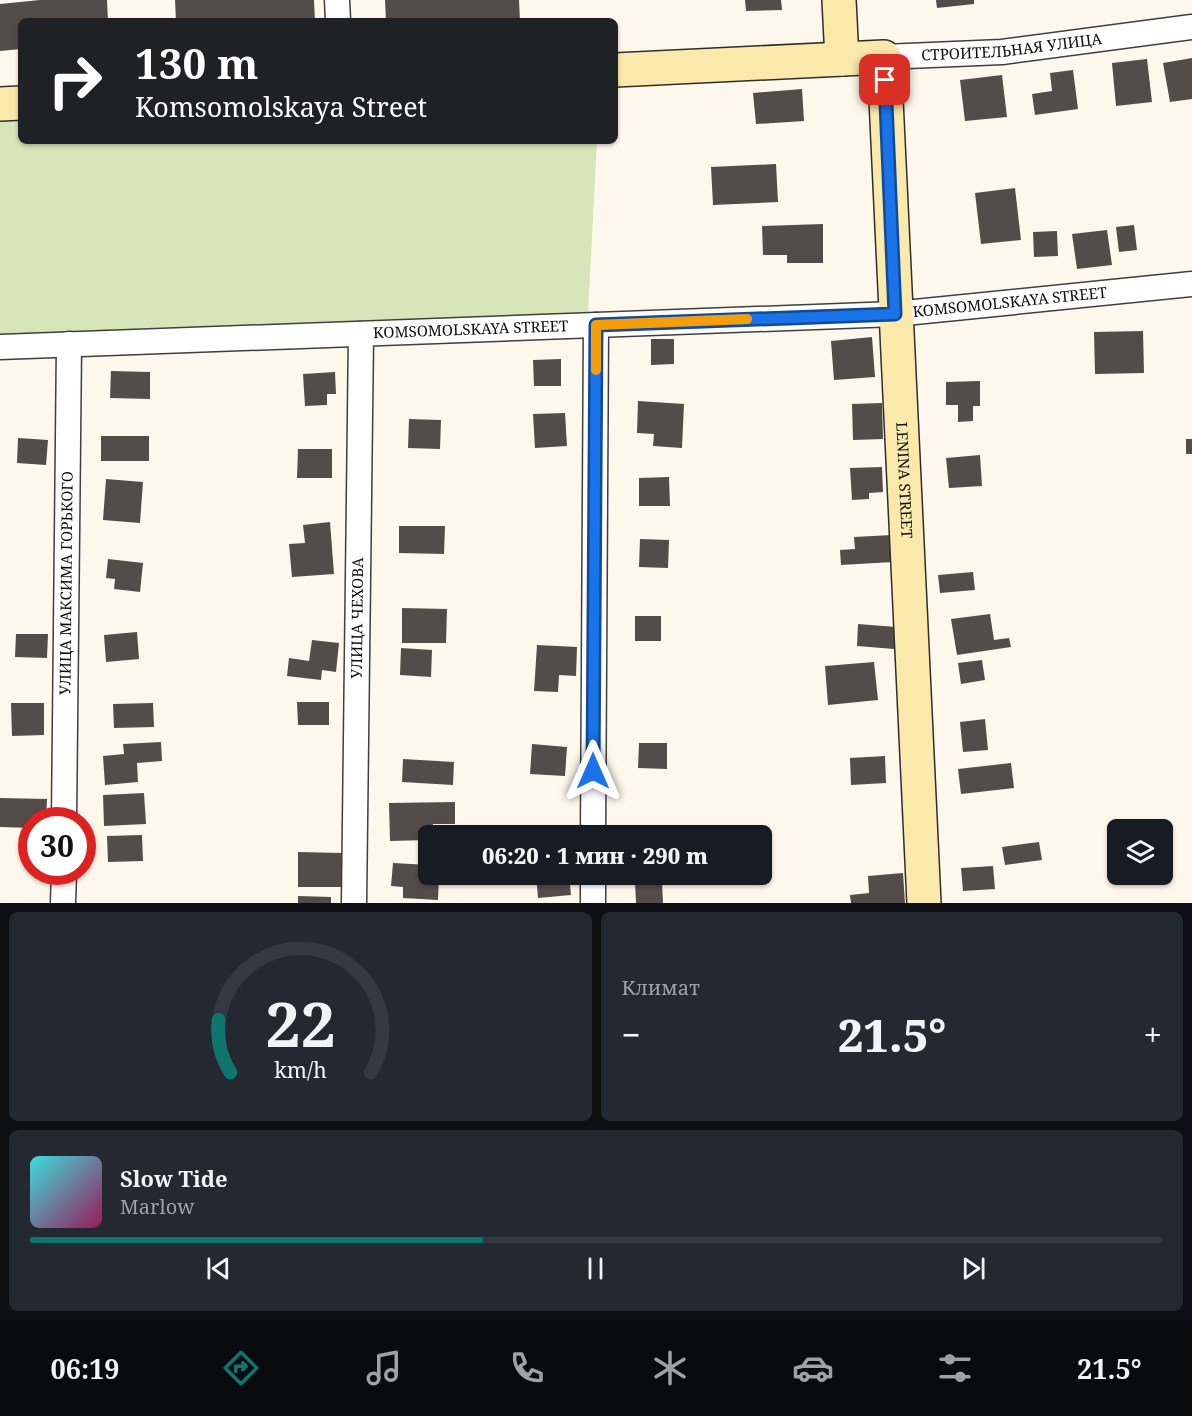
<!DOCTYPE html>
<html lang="ru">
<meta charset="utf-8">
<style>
body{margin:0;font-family:"Noto Serif",serif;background:#242831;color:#f1f3f6;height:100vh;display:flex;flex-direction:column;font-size:22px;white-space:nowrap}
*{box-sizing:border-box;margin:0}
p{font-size:20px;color:#9ea1a6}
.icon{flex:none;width:33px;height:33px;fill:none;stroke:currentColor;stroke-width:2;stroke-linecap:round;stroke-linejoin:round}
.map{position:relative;height:903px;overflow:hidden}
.sheet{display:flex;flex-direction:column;gap:9px;padding:9px;background:#0d0f14;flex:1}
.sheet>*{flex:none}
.hud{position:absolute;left:18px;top:18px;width:600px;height:126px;border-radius:9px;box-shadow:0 2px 4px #0004;background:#202124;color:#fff;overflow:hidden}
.controls{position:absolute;left:1107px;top:819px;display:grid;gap:12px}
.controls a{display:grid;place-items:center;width:66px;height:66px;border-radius:9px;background:#171b24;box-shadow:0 2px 4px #0004;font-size:30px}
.speed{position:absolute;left:18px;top:807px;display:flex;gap:12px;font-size:30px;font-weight:700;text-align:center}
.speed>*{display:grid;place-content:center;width:78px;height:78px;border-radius:50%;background:#171b24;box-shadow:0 2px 4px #0004;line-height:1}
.speed .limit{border:9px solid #d22;background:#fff;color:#111}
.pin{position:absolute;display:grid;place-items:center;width:51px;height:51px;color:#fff;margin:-26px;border-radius:12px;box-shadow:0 3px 9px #0006}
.me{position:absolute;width:66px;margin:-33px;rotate:0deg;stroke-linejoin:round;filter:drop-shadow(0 0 4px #0008)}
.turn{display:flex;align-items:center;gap:21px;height:126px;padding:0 18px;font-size:27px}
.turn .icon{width:78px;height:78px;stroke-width:2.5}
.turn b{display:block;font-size:42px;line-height:51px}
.big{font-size:45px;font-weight:800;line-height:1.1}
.sheet .card{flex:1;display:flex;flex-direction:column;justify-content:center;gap:9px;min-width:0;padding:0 21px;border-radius:9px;background:#242831}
.sheet .dial{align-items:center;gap:0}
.dial svg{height:156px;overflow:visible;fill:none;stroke:#363941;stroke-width:7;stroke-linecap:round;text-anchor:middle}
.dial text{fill:#f1f3f6;stroke:none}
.song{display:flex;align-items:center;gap:18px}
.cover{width:72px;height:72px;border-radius:9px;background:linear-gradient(135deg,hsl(180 70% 55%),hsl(330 70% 35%))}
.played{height:6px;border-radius:3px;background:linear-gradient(90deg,#0f766e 40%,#363941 40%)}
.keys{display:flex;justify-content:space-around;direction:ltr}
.heat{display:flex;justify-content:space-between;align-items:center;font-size:33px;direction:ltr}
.sheet .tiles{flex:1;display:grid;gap:9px;grid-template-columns:1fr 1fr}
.card:last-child{grid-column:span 2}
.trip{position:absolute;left:418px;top:825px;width:354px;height:60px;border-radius:9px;background:#171b24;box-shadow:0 2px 4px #0004;font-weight:800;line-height:60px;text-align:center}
.tabs{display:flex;height:96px;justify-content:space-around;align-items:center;background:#090b0e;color:#9ea1a6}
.tabs .icon{width:42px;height:42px}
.tabs .selected{color:#0f766e}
.tabs b{font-size:27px;color:#f1f3f6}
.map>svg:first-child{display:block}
.green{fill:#d6e6b8}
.building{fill:#544c49}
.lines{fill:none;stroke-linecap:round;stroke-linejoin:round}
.street-casing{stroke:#3f3f3f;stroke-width:27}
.secondary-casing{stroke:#2e2e2e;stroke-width:36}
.street{stroke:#fff;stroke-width:24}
.secondary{stroke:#fbe8ab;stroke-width:33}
.route-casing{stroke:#114b97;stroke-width:15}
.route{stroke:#1a73e8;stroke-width:10}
.slow{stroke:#f59e0b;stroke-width:10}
.labels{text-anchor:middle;stroke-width:6;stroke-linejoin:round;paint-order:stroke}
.street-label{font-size:15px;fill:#0c0c0c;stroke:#fff}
</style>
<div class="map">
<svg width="1192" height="903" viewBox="0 0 1192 903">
<rect width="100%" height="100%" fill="#fef8ec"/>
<polygon class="green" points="0,118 21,118 21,141 597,141 588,314 0,337"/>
<g class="building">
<polygon points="40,0 107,0 108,21 21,21 21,49 0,51 0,4"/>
<polygon points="175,0 314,0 315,21 176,21"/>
<polygon points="385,0 519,0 520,21 386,21"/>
<polygon points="745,0 781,0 782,10 746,11"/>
<polygon points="936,0 974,0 974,4 937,8"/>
<polygon points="1192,58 1192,99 1170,102 1163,63"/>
<polygon points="1147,59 1152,102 1116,106 1112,63"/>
<polygon points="1073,70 1078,109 1035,115 1032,94 1052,91 1050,73"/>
<polygon points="1002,75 1007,117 965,121 960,80"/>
<polygon points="802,89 804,121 756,124 753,93"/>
<polygon points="776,164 778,202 713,205 711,167"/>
<polygon points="1015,188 1021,240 981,244 975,193"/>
<polygon points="823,224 823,263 787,263 787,255 763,255 762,226"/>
<polygon points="1134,225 1137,250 1119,252 1116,227"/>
<polygon points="1107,230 1112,265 1077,269 1072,234"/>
<polygon points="1057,231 1058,256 1034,257 1033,232"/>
<polygon points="1143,331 1144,373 1095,374 1094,332"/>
<polygon points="872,337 875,377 834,380 831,341"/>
<polygon points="651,339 674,339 674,364 651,365"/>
<polygon points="561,359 561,386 534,386 533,360"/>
<polygon points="111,371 150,372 150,399 110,398"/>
<polygon points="335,372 336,394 327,394 327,405 305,406 303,374"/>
<polygon points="980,381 980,406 973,406 973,421 958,422 958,405 946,405 946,382"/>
<polygon points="638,401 684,404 682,448 653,446 654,434 637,433"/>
<polygon points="882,403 883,439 853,440 852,404"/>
<polygon points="565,413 567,446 535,448 533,414"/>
<polygon points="409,419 441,420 440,449 408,448"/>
<rect x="101" y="436" width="48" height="25"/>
<polygon points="18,438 48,440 46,465 17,463"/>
<rect x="1186" y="439" width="6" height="15"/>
<polygon points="298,449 332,449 332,478 297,478"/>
<polygon points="980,455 982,486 949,488 946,458"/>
<polygon points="882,467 883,492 869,493 869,499 852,500 850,468"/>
<polygon points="669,477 670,506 639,506 639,478"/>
<polygon points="106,479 143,482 140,523 103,520"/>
<polygon points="330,522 334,574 292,577 289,544 305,543 303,525"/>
<polygon points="399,526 445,526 444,554 399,553"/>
<polygon points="892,535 893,562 841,565 840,550 855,549 854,537"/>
<polygon points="640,539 669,540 668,568 639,567"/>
<polygon points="108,559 143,563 140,592 114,589 115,579 106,578"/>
<polygon points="973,572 975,590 940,593 938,575"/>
<polygon points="402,608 447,609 446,643 402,643"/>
<polygon points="990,614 994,640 1009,638 1011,647 957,655 951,619"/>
<rect x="635" y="616" width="26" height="25"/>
<polygon points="858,624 896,627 894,649 857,646"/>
<polygon points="137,632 139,659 106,662 104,635"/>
<polygon points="16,634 48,634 47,658 15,657"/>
<polygon points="312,640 339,643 336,672 322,670 321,680 287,676 289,658 309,661"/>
<polygon points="537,645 577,647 576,676 559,675 558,692 534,691"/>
<polygon points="401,648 432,650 431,677 400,675"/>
<polygon points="982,660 985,680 961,684 958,663"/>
<polygon points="874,662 878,700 828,705 825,666"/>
<polygon points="297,702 329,702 329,725 298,725"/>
<polygon points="11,703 44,703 44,735 12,736"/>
<polygon points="153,703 154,727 114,728 113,704"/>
<polygon points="985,719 988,750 963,752 960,722"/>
<polygon points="161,742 162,761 137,763 138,782 105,785 103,756 124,754 123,744"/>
<polygon points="639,743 667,743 667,769 638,768"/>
<polygon points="532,744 567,747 565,776 530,774"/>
<polygon points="885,756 886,783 851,785 850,758"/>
<polygon points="403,759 454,762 453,785 402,782"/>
<polygon points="1011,763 1014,788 961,794 958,769"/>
<polygon points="144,793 146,824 104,826 103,795"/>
<polygon points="0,798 47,799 46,820 32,820 32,828 0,827"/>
<polygon points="455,802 455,824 433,824 433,836 429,836 429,840 390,841 389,803"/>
<polygon points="142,835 143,861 108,862 107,836"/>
<polygon points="1039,842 1042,860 1005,865 1002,847"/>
<polygon points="298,852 343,853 342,887 298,887"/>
<polygon points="393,863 429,865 429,874 439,874 438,900 403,898 403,887 391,886"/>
<polygon points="993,866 995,889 963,891 961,868"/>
<polygon points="903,873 905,903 851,903 850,895 869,893 868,876"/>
<polygon points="536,874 569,874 571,895 538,898"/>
<polygon points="662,881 663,903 636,903 635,883"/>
<polygon points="298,896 331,897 331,903 298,903"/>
</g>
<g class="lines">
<defs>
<g id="street">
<polyline points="337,0 338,21"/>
<path id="s1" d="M884,57l118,-5 190,-25"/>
<path id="s2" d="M0,347l895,-33 297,-30"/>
<path id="s3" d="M64,820l5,-476"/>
<polyline points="593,836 596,325"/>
<polyline points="593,874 593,903"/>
<polyline points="63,903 64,872"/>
<path id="s4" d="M354,903l7,-569"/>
</g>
<g id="secondary">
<polyline points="839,0 842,59"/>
<path id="s5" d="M615,70l269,-13 40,846"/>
<polyline points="0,104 21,103"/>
</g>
</defs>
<use href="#street" class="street-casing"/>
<use href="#secondary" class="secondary-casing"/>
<use href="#street" class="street"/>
<use href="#secondary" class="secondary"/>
</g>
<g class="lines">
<defs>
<polyline id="route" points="593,771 596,325 895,314 885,80"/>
</defs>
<use href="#route" class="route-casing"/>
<use href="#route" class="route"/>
<polyline class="slow" points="596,370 596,325 747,319"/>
</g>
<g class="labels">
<g class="street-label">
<text dy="5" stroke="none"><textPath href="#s1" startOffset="128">СТРОИТЕЛЬНАЯ УЛИЦА</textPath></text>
<text dy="5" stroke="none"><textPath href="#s2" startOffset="1011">KOMSOMOLSKAYA STREET</textPath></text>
<text dy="5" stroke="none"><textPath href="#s2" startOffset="471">KOMSOMOLSKAYA STREET</textPath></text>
<text dy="5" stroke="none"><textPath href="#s5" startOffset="693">LENINA STREET</textPath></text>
<text dy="5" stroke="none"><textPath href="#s3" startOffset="237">УЛИЦА МАКСИМА ГОРЬКОГО</textPath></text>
<text dy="5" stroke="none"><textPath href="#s4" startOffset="285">УЛИЦА ЧЕХОВА</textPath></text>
</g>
</g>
</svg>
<div class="controls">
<a><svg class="icon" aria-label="layers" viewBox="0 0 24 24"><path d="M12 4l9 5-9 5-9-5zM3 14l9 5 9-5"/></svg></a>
</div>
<div class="speed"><div class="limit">30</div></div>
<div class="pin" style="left:885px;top:80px;background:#d93025"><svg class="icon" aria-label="arrive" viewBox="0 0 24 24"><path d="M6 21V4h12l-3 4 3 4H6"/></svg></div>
<svg class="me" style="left:593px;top:771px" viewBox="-20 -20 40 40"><path d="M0-17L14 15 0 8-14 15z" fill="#1a73e8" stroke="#fff" stroke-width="4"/></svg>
<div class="trip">06:20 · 1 мин · 290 m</div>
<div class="hud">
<div class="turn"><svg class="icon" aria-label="right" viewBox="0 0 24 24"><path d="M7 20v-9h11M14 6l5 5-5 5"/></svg><div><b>130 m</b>Komsomolskaya Street</div></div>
</div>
</div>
<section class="sheet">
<div class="tiles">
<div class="card dial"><svg viewBox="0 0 100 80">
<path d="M14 69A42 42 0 1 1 86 69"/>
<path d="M14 69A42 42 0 0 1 8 42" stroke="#0f766e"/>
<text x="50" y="56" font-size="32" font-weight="700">22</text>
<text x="50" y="72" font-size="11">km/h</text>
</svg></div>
<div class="card"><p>Климат</p>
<div class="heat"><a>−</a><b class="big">21.5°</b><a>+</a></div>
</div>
<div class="card">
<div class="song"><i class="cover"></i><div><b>Slow Tide</b><p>Marlow</p></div></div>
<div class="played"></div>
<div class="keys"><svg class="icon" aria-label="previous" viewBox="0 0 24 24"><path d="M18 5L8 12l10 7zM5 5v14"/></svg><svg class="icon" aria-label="pause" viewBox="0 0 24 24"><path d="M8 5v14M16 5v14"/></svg><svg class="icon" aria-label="next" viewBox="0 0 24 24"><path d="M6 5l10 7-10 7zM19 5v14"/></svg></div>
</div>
</div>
</section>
<nav class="tabs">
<b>06:19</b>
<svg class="icon selected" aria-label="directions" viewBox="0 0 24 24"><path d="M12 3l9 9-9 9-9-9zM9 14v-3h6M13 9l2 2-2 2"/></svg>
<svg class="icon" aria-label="music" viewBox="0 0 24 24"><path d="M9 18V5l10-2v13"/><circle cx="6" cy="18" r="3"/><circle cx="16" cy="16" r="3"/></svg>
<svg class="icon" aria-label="phone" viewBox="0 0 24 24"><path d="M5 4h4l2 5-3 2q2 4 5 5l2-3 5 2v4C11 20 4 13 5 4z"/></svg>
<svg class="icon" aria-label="climate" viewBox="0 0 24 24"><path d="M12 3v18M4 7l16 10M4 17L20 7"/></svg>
<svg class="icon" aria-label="car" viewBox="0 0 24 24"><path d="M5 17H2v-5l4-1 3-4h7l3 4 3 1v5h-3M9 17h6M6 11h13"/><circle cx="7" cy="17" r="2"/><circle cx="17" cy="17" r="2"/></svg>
<svg class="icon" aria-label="filters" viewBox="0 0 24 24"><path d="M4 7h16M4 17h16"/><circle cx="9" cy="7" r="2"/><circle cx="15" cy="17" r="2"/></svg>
<b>21.5°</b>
</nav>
